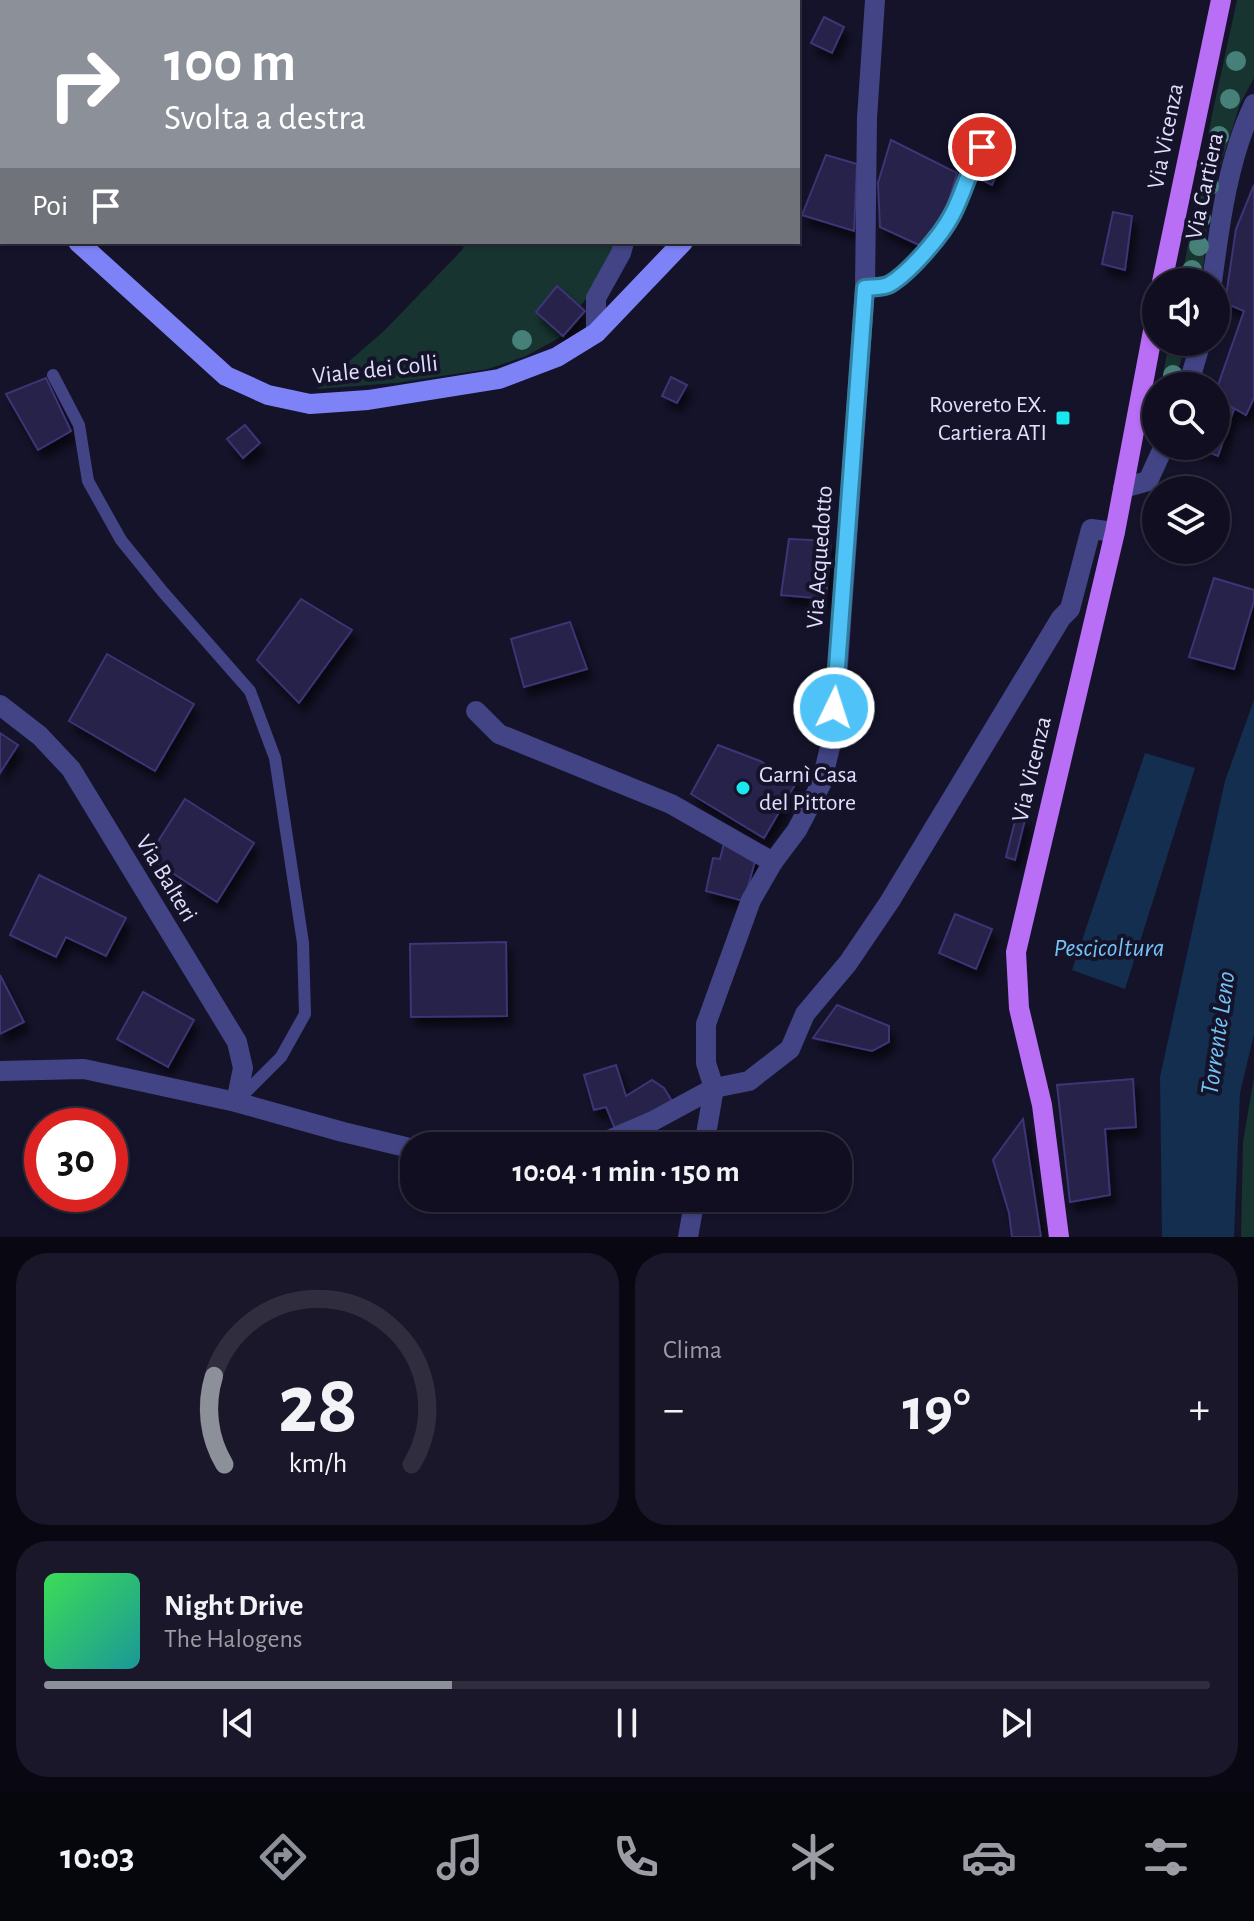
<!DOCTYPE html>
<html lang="it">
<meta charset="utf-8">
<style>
body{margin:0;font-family:"Alegreya Sans",sans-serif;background:#191729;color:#f1f3f6;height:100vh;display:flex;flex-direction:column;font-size:30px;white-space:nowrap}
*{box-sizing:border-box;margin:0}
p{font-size:26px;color:#9c9ca5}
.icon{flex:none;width:44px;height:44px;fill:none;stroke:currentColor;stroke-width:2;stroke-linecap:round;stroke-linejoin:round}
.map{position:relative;height:1237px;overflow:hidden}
.drawer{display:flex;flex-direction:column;gap:16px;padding:16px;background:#090812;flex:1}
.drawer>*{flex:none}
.top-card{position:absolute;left:0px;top:0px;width:800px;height:244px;box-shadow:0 2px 6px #0004,0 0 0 2px #302e3e;background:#8c9099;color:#fff;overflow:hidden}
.buttons{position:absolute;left:1142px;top:268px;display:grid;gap:16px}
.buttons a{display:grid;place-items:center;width:88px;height:88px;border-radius:50%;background:#100e20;box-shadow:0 2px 6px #0004,0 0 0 2px #302e3e;font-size:40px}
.speed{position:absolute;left:24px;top:1108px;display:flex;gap:16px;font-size:40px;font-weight:700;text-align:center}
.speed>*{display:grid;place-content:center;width:104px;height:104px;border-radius:50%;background:#100e20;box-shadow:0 2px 6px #0004,0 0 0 2px #302e3e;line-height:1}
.speed .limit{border:12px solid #d22;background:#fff;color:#111}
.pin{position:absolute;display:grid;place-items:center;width:68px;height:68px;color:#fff;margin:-34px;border:4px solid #fff;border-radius:50%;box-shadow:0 2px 8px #0007}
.me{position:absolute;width:88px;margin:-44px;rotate:4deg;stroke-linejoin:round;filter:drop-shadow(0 0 6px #0008)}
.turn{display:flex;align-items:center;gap:28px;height:168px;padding:0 32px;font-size:36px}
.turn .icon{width:104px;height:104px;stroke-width:2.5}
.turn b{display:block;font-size:56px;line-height:68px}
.then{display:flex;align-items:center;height:76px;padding:0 32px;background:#0003;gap:16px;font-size:30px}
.big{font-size:60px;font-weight:600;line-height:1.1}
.drawer .widget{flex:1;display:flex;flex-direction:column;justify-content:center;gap:12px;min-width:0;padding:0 28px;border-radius:32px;background:#191729}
.drawer .dial{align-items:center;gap:0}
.dial svg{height:208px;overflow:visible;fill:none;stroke:#302e3e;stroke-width:7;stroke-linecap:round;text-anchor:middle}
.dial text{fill:#f1f3f6;stroke:none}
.song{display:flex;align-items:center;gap:24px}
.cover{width:96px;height:96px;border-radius:12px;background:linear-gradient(135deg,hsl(130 70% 55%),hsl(180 70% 35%))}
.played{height:8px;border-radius:4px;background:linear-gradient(90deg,#8c9099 35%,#302e3e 35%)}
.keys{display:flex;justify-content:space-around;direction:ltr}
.heat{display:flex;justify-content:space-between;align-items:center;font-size:44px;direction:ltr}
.drawer .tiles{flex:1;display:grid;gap:16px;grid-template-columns:1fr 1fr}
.widget:last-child{grid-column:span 2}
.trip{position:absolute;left:400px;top:1132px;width:452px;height:80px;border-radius:32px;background:#100e20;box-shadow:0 2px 6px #0004,0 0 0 2px #302e3e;font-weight:600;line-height:80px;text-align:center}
.menu{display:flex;height:128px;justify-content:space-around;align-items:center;background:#06060d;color:#9c9ca5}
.menu .icon{width:56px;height:56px}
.menu .active{color:#8c9099}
.menu b{font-size:36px;color:#f1f3f6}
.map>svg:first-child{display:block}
.green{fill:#173431}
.water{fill:#132e4e}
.building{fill:#26214a;stroke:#3c3474;stroke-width:2;filter:url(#shadow)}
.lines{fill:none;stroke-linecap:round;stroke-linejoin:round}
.service{stroke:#424486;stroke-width:12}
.pedestrian{stroke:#424486;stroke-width:20}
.minor{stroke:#424486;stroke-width:20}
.secondary{stroke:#7d83f6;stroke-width:20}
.primary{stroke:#b86ef5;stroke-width:20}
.tree{fill:#468078}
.route-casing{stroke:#337fa1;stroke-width:20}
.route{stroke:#4fc3f7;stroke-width:14}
.poi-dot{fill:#19e9ef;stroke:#15132a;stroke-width:3}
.labels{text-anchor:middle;stroke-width:8;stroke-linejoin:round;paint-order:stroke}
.street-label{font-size:24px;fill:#e0dffd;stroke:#15132a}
.poi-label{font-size:24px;fill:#e0dffd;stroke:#15132a;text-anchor:end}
.water-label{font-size:26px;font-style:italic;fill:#74c3f5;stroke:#15132a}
</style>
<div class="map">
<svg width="1254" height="1237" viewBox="0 0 1254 1237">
<defs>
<filter id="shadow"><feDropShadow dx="5" dy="9" stdDeviation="4" flood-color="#0009"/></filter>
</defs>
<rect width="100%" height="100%" fill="#15132a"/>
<g class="green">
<polygon points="1237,0 1254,0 1254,78 1240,104 1209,202 1202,282 1181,282 1212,115"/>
<polygon points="466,242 619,242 600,278 580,307 557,286 536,312 563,336 526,356 488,369 396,383 317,389 384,331 462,250"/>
<polygon points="1169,342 1186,342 1174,386 1161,386"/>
<polygon points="1254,1077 1254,1237 1241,1237 1243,1142"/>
</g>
<g class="water">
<polygon points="1254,700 1254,1034 1240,1093 1234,1237 1162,1237 1160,1077 1225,781"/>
<polygon points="1145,753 1195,768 1125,989 1072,970"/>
</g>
<g class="building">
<polygon points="824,17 844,27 832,53 811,43"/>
<polygon points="891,140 957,173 945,214 919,245 880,227 878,183"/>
<polygon points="826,155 857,164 854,231 802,215"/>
<polygon points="981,157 1000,166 992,185 973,176"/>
<polygon points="1254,185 1254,398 1246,415 1216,398 1216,391 1244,311 1225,303 1236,229"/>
<polygon points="1113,212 1132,216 1125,270 1102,264"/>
<polygon points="557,286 585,311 563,336 536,312"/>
<polygon points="671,377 687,385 677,403 662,396"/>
<polygon points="46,378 71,431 38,450 6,394"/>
<polygon points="1216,398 1234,409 1218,456 1193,446 1216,446"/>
<polygon points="245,425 260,443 243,458 227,439"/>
<polygon points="789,539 831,541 826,599 781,595"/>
<polygon points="1214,578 1254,590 1254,601 1234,669 1189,657"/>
<polygon points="301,599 352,630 299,703 257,660"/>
<polygon points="570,622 587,669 524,687 511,639"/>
<polygon points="107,654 194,704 155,771 69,721"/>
<polygon points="0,733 18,745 0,773"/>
<polygon points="718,745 760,761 796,783 764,838 691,794"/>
<polygon points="185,799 254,843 217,902 148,857"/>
<polygon points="1016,817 1025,820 1015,860 1006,857"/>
<polygon points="728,828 759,847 744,901 706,891 713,858 720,859"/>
<polygon points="39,875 126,918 106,956 66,937 56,957 10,935"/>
<polygon points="955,914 992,929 976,969 939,953"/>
<polygon points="506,942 507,1016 411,1017 410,944"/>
<polygon points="0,975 24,1022 0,1034"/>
<polygon points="143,992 194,1020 168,1067 117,1039"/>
<polygon points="837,1005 889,1026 889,1042 872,1051 813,1038"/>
<polygon points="616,1065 626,1096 652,1080 664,1088 672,1101 616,1131 606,1107 594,1110 584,1075"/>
<polygon points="1133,1079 1136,1127 1105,1129 1110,1195 1070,1202 1057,1085"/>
<polygon points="1023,1119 1041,1237 1012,1237 1009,1213 993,1160"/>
</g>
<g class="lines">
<g class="service">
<path d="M865,288c8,-1 18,0 25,-4 20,-13 52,-48 62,-69 12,-22 17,-47 30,-68"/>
<polyline points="53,375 79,425 88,481 121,540 163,592 250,691 275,758 303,943 305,1014 281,1057 238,1100"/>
</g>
<polyline class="pedestrian" points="790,1049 805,1014 848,963 890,901 1061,618 1070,609 1091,529 1115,532"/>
<g class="minor">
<polyline points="499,0 500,2"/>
<path d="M1212,282c8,-60 16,-123 42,-178"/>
<polyline points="596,333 596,298 621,253 624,242"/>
<polyline points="1188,386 1201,342"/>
<polyline points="1123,488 1148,481 1164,446"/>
<polyline points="0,705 40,736 71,769 237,1042 243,1068 236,1102"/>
<polyline points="476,711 499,734 671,804 773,862"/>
<polyline points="0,1071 84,1069 236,1102 343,1132 414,1149"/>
<polyline points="595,1146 653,1121 714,1088 749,1081 790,1049"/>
<polyline points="704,1146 714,1088 706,1063 706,1024 751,900 773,862 797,830 821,784 833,735 865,288 867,118 875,0"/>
<polyline points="688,1237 695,1198"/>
</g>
<g class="secondary">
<polyline points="727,0 728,2"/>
<polyline points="0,186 2,187"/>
<polyline points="78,242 226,376 268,395 310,404 368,400 499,379 557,357 596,333 683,242"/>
</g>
<g class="primary">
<polyline points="1162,282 1221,0"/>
<polyline points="1059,1237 1042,1105 1019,1008 1016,952 1115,532 1156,315"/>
</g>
</g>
<g class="tree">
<circle cx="1236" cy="61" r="10"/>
<circle cx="1230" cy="99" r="10"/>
<circle cx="1219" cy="136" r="10"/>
<circle cx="1209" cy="186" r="10"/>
<circle cx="1201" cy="218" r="10"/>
<circle cx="1199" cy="246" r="10"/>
<circle cx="1192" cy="270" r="10"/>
<circle cx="522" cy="340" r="10"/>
<circle cx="1173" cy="375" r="10"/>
</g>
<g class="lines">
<defs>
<path id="route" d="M834,708l31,-420c8,-1 18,0 25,-4 20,-12 51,-48 62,-69 12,-22 17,-47 30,-68"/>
</defs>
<use href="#route" class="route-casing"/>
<use href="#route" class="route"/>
</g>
<g class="poi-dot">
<rect x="1055" y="410" width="16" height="16" rx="4"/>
<circle cx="743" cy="788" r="8"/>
</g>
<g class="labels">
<g class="street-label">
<text transform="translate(1165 136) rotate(-79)" y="8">Via Vicenza</text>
<text transform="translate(1204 186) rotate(-78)" y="8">Via Cartiera</text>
<text transform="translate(375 369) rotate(-6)" y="8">Viale dei Colli</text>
<text transform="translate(819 557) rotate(-86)" y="8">Via Acquedotto</text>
<text transform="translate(1031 769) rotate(-77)" y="8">Via Vicenza</text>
<text transform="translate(167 878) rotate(59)" y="8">Via Balteri</text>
</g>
<g class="poi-label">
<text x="1047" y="412">Rovereto EX.<tspan x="1047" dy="28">Cartiera ATI</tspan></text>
<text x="759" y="782" text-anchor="start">Garnì Casa<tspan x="759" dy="28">del Pittore</tspan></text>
</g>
<g class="water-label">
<text x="1109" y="956">Pescicoltura</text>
<text transform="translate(1217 1033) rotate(-82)" y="9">Torrente Leno</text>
</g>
</g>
</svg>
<div class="buttons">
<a><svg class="icon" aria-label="sound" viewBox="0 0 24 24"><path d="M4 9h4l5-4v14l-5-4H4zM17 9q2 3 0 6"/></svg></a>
<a><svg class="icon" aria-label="search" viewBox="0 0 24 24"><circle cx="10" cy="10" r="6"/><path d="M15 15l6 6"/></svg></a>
<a><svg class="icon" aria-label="layers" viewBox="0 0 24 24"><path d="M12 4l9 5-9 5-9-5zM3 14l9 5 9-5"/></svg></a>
</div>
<div class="speed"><div class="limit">30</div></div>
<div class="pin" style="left:982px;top:147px;background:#d93025"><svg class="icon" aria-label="arrive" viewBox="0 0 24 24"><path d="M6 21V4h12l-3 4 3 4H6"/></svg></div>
<svg class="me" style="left:834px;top:708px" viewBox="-20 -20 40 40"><circle r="17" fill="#4fc3f7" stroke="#fff" stroke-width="3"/><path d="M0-11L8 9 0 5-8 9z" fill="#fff"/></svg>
<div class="trip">10:04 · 1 min · 150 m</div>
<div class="top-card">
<div class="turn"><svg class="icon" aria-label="right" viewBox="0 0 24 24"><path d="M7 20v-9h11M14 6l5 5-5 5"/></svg><div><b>100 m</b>Svolta a destra</div></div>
<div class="then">Poi<svg class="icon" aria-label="arrive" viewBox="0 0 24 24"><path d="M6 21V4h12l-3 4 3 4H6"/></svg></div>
</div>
</div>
<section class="drawer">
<div class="tiles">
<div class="widget dial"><svg viewBox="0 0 100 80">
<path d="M14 69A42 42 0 1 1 86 69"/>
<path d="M14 69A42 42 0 0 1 10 35" stroke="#8c9099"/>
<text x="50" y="56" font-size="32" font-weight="700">28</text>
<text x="50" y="72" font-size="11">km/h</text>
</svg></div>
<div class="widget"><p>Clima</p>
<div class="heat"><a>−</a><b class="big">19°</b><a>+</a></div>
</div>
<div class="widget">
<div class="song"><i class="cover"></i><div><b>Night Drive</b><p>The Halogens</p></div></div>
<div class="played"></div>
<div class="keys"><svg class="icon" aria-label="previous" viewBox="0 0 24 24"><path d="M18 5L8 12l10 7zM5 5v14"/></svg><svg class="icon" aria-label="pause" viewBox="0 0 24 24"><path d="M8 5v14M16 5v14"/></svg><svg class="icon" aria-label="next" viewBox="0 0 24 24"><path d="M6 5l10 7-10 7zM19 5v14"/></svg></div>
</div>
</div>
</section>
<nav class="menu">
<b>10:03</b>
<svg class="icon active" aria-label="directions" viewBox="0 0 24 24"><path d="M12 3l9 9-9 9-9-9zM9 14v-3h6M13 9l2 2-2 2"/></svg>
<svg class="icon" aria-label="music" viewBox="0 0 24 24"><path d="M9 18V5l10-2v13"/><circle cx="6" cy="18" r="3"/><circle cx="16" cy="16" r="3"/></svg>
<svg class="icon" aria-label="phone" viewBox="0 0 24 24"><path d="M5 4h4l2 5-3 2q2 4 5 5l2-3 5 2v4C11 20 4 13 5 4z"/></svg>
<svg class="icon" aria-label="climate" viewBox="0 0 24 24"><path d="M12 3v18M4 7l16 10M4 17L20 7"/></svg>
<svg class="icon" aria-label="car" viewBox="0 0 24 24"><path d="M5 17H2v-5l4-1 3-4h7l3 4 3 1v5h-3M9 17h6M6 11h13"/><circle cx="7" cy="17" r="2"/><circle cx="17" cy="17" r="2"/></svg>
<svg class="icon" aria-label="filters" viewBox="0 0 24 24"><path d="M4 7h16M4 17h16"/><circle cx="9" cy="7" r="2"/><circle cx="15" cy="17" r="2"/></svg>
</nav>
